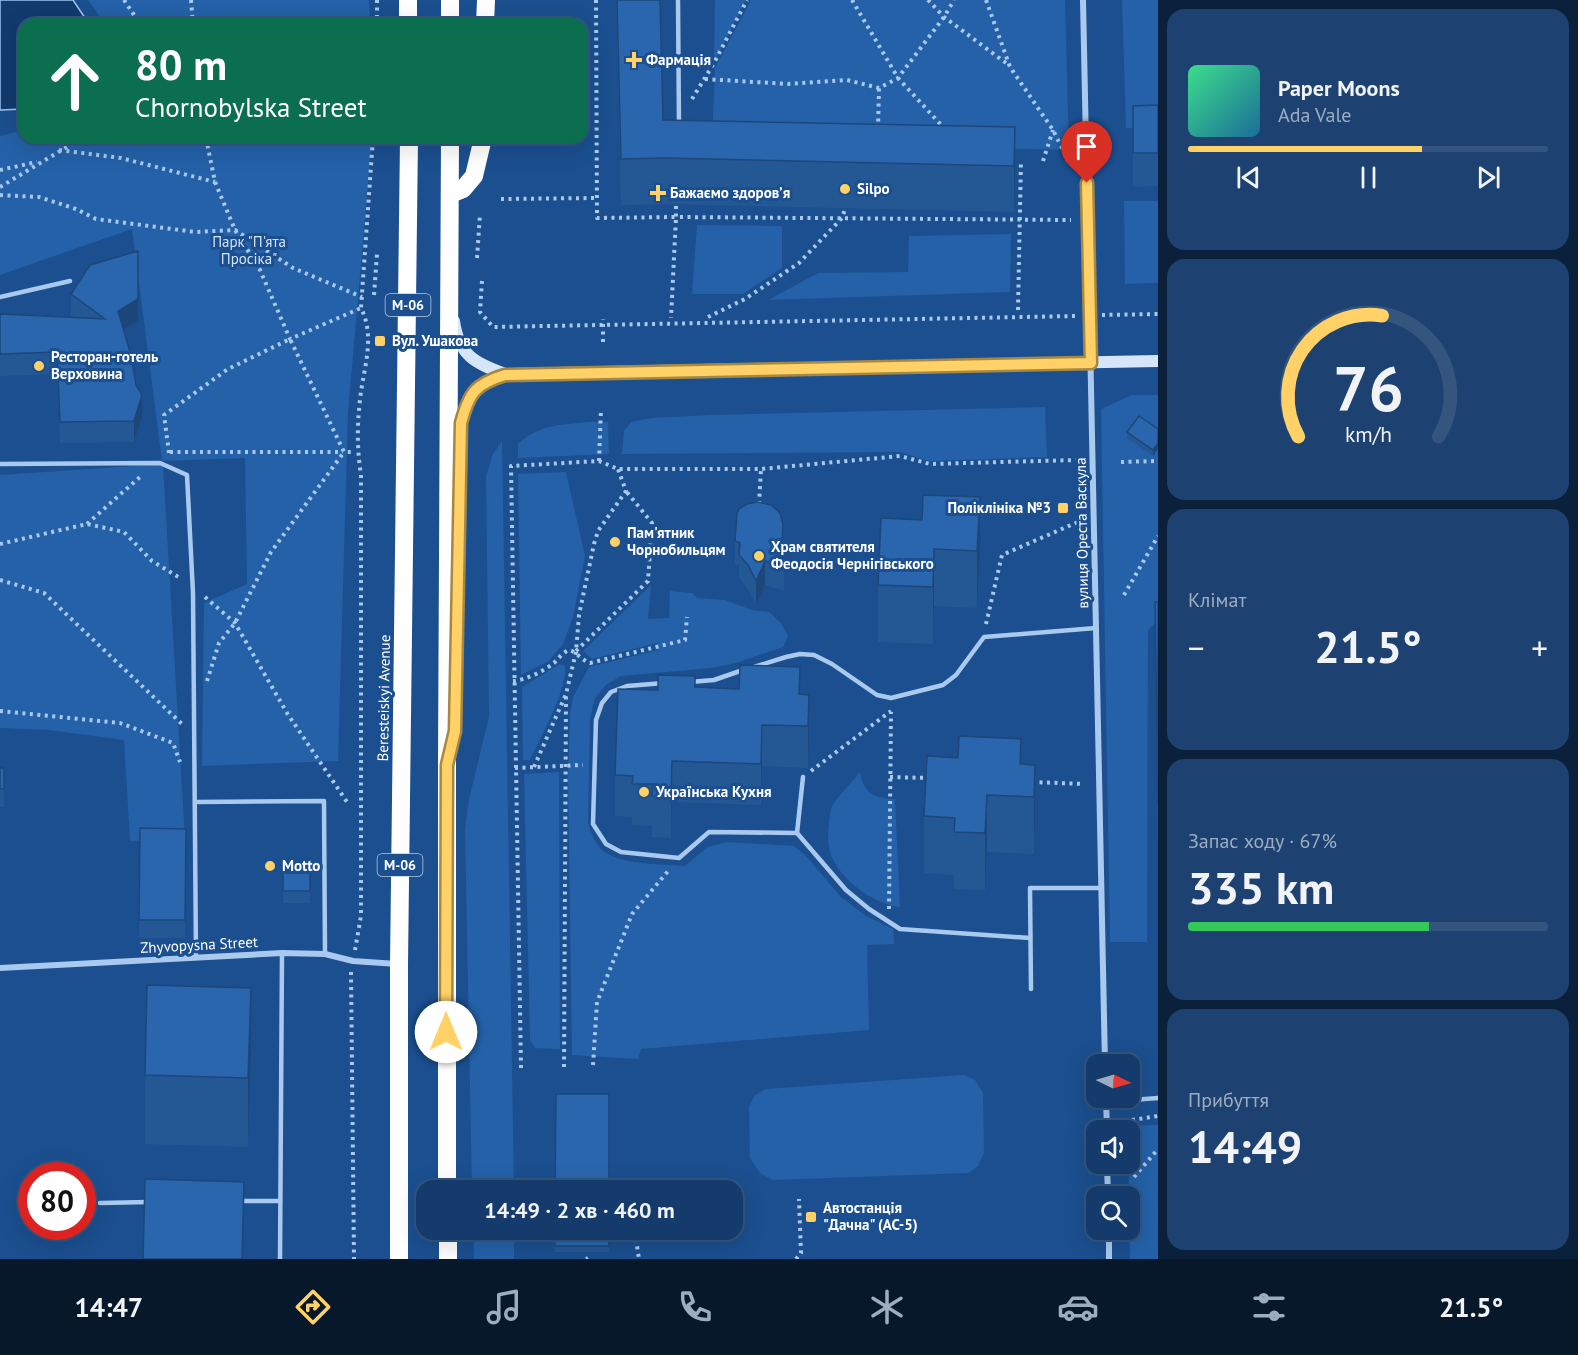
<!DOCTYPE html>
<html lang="uk">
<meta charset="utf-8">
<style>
body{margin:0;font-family:"PT Sans",sans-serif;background:#1d4271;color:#f1f3f6;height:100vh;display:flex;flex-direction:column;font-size:22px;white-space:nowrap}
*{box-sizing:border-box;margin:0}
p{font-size:20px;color:#9dadc1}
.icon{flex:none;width:33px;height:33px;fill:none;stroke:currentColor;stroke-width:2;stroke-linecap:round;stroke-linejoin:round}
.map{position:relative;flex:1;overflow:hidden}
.sheet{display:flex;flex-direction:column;gap:9px;padding:9px;background:#0b203b;width:420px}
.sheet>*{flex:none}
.hud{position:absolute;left:18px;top:18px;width:570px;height:126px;border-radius:18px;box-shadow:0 6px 24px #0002,0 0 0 2px #33557e;background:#0b6e4f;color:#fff;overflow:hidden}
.needle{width:39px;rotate:95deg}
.buttons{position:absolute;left:1086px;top:1054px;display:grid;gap:12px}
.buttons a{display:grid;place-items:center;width:54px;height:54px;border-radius:12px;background:#143b6b;box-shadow:0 6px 24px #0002,0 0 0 2px #33557e;font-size:30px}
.speed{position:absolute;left:18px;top:1162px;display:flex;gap:12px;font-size:30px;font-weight:700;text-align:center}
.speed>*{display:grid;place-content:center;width:78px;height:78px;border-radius:50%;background:#143b6b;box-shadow:0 6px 24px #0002,0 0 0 2px #33557e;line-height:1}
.speed .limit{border:9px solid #d22;background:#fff;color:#111}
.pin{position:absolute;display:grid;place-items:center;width:51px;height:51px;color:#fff;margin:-62px -26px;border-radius:50% 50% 50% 0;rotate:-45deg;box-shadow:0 0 6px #0007}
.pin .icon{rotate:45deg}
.me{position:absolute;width:66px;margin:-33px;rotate:0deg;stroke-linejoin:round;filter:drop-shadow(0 0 4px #0008)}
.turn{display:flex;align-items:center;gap:21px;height:126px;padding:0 18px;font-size:27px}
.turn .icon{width:78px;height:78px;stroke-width:2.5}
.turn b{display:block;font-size:42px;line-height:51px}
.big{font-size:45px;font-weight:700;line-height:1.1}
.sheet .tile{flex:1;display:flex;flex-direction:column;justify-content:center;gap:9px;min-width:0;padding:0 21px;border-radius:18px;background:#1d4271}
.sheet .dial{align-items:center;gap:0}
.dial svg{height:156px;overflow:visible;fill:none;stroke:#33557e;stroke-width:7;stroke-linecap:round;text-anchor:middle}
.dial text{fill:#f1f3f6;stroke:none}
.song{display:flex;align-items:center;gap:18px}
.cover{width:72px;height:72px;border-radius:9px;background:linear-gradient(135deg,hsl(150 70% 55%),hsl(200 70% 35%))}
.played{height:6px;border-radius:3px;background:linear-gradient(90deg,#ffd166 65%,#33557e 65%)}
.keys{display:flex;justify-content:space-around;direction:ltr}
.heat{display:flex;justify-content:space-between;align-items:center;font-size:33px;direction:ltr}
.charge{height:9px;border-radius:4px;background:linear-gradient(90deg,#34c759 67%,#33557e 0)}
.trip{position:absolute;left:416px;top:1180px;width:327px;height:60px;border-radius:18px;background:#143b6b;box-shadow:0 6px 24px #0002,0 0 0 2px #33557e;font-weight:700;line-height:60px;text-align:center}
.tabs{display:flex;height:96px;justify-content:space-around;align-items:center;background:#08182b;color:#9dadc1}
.tabs .icon{width:42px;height:42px}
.tabs .selected{color:#ffd166}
.tabs b{font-size:27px;color:#f1f3f6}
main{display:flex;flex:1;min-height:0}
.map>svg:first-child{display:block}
.green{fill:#2461a8}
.water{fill:#123a6d;stroke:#9cc4f0;stroke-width:1.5}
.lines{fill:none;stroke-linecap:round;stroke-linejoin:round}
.path{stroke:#a9c9ee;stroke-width:4;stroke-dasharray:3 4.5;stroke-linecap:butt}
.lane{stroke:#a9c9ee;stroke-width:4.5}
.street{stroke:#a9c9ee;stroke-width:6}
.secondary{stroke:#d6e6fa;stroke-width:12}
.highway{stroke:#fff;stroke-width:18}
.wall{fill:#245895}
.shaded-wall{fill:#1d4779}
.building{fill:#2a66ad;stroke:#1d4779;stroke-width:1.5}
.route-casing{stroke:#a68842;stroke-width:15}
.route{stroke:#ffd166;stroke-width:10}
.poi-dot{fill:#ffd166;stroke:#1b4f8f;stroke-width:2}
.labels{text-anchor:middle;stroke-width:6;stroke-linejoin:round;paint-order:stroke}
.shield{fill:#1b4f8f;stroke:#bbcadd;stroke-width:1.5}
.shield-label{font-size:14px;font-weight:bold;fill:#fff}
.poi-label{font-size:15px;font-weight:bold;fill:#fff;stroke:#1b4f8f;text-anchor:start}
.park-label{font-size:15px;fill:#cfe3fa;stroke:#1b4f8f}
.street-label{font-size:15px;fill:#fff;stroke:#1b4f8f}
</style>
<main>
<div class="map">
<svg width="1158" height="1259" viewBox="0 0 1158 1259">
<rect width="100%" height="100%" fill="#1b4f8f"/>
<g class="green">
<polygon points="88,0 369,0 370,24 98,24 101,18"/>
<polygon points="715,0 746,0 714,63"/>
<polygon points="751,0 1065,0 1069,150 712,141 715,68"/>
<polygon points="1122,0 1158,0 1158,127 1126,128"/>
<polygon points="24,130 24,138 372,138 348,413 338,761 202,766 204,603 247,584 245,458 162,461 132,229 0,275 0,136"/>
<polygon points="1124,201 1158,201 1158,283 1125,284"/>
<polygon points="697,225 782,226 782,268 743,294 692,294"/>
<polygon points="1011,234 1010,292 768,300 818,273 908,272 909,236"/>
<polygon points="1132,395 1158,395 1158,620 1148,630 1147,942 1110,942 1101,409"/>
<polygon points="1045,407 1047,457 929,461 900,452 622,454 624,431 631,422 652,418 711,415"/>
<path d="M588,422h20l1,32 -91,4v-14c22,-20 42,-19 70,-22z"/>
<polygon points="502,441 514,1191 472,1191 465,829 469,799 489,717 486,476 493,454"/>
<polygon points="163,464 185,839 130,841 124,740 49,730 0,728 0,475"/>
<polygon points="566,472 585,556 573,617 563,644 549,661 521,675 518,474"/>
<path d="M651,585l-3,34 21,-1 1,-27 22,2 5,5 28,2 27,10 17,2 12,11 7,13 -5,11 -47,16 -25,5 -90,8 -15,9 -11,13 -5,21 -2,104c3,9 6,19 13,26 16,16 62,15 84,17l22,-19 20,-5 67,4 12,10 35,41 25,19 27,13 1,15 -27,1 2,85 -228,19 -3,10 -66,-4 -4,-278 2,-63 3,-17 16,-30 69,-17v-7l-66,16 -9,-8z"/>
<path d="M560,664l5,2c3,23 -25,72 -35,94h-7l-1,-73z"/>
<polygon points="559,772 560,1049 535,1048 530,1040 524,774"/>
<path d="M860,772c4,22 14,26 35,27l5,108c-27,-2 -67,-32 -71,-60 -2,-8 0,-30 2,-38 3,-9 22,-28 29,-37z"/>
<polygon points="963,1075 975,1080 983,1093 984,1153 978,1166 968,1173 773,1180 760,1173 750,1158 749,1107 754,1096 766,1089"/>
<polygon points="1158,1125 1158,1259 1130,1259 1128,1126"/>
<polygon points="473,1230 514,1230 514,1259 474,1259"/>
</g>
<polygon class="water" points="0,0 73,0 89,24 24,24 24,109 0,110"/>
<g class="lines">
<g class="path">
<polyline points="124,0 140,24"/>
<polyline points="191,0 193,24"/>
<polyline points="377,0 377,24"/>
<polyline points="596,0 597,218 676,217 671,318"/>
<polyline points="852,0 898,78 943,127 943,130"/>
<polyline points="928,0 944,17 1010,66"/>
<polyline points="986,0 1010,67 1053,130 1069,162"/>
<polyline points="705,79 788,84 847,80 879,88 898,78 944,17 954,0"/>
<polyline points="692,99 714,63 747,0"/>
<polyline points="878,129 879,88"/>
<polyline points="206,138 215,182 235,230 260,270 290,339 361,308"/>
<polyline points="59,150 121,158 215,182"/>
<polyline points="1043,161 1053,130"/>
<polyline points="0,170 37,162"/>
<polyline points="0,187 82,138"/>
<polyline points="0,195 39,197 76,209 96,219 195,232 235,230 293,268 362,297"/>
<polyline points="501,199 596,198"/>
<polyline points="676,206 676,217 1071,220"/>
<polyline points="477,258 480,214"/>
<polyline points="482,281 480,312 493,327 1076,316"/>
<polyline points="374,295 377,254"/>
<polyline points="1018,310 1021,160"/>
<polyline points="1102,315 1158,314"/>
<polyline points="708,317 745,299 799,263 842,218 845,209"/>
<polyline points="603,342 603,319"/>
<polyline points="170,452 343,452"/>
<polyline points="169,453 164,415 228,369 290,339 344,452 351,452"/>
<polyline points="599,461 601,409"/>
<polyline points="1121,462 1158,461"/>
<polyline points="759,504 761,469"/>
<polyline points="87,524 141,476"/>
<polyline points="0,544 87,524 124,532 152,561 180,578"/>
<polyline points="0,580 44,593 182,724"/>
<polyline points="1124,595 1158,536"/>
<polyline points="205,597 235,623 287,713 349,805"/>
<polyline points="986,624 1002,555 1078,522"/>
<polyline points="576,651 648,581 652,523 626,491"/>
<polyline points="207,681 219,643 235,623 271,552 344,452"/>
<path d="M513,681c13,-1 31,-10 41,-18 5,-5 8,-10 15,-13 8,2 12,10 21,13l95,-23 2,-23"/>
<polyline points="0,711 120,723 173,743 180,762"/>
<polyline points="534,767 566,694 576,652 579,615 594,544 598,531 626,491 618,469"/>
<polyline points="515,768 583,765"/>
<polyline points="811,771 891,711"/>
<polyline points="890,777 928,778"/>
<polyline points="1032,782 1084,784"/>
<polyline points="889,909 891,712"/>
<path d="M355,950l6,-34v-441c-4,-26 -4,-49 -1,-75 3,-31 16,-62 1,-92l12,-170"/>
<polyline points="351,972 354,1259"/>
<polyline points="593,1065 597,1002 632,914 669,870"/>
<polyline points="564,1067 566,694"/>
<polyline points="521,1068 511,466 599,461 618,469 761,469 900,456 930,464 1076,460"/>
<polyline points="1132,1120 1158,1116"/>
<polyline points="1134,1177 1158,1149"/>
<polyline points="636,1239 639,1259"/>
<polyline points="586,1259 588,1258"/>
<polyline points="796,1259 801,1253 799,1199"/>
</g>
<g class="lane">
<polyline points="678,0 679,126"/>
<polyline points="0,297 70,281"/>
<polyline points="0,464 160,463 187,475 193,593 196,957"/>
<polyline points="754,667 786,657 800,654 814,655 832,664 877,695 891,698 943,685 956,675 984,637 1096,628"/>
<polyline points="690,682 714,680 743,670"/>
<polyline points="664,683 627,686 611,692 602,703 596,720 593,824 606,844 621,852 679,858 709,832 797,833 803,777"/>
<polyline points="195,802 324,801 325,954"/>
<polyline points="797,833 846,890 869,909 900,929 1030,938"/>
<polyline points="1031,989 1030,888 1102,888"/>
<polyline points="1106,1102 1158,1098"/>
<polyline points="238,1201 280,1201"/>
<polyline points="100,1203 149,1202"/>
<polyline points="280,1259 282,953"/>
</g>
<g class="street">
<polyline points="1083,0 1105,1065"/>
<polyline points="0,968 282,953 325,954 353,961 397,964"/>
<polyline points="1106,1098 1107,1131"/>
<polyline points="1107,1164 1108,1197"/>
<polyline points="1109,1230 1109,1259"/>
</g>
<g class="secondary">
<path d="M454,321c5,35 21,42 51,53"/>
<path d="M456,679l5,-256c8,-30 14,-39 44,-49l653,-13"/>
</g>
<g class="highway">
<polyline points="408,0 408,24"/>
<polyline points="450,24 450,0"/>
<polyline points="485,24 486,0"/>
<polyline points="450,194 463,189 474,176 483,138"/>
<polyline points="447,1191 447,765 450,138"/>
<polyline points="448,1230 448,1259"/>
<polyline points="399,1259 399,964 409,138"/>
</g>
</g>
<g class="wall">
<polygon points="616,0 660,0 663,120 1015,127 1014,212 665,204 621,205"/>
<polygon points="1158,105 1158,186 1133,187 1133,106"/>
<polygon points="71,294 138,321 124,330 142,417 134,442 60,443 57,374 0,376 0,314 73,317 71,316"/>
<polygon points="1158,429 1153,456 1127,438 1127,432"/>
<polygon points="980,497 980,554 977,608 934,606 933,644 878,642 878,585 922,520"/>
<polygon points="735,541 783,547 783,564 784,568 784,591 765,585 756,604 748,589 739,578 739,565 735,564"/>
<polygon points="1155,602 1158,602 1158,852 1155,648"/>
<polygon points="695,687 809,695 809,736 808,768 762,766 761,805 672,802 671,838 652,837 652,826 632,825 632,817 615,816 615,775 658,690"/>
<polygon points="1021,764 1035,765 1035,822 1034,854 987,852 985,890 954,889 954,875 924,873 924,816"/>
<rect x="0" y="768" width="4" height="39"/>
<polygon points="140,828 186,829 185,938 139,938"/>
<rect x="283" y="873" width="27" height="30"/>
<polygon points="251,1057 248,1147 145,1144 145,1075"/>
<rect x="555" y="1230" width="54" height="22"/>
</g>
<g class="shaded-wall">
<polygon points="1015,127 1015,173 1014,212 1014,166"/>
<polygon points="138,251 138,321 118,333 118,311"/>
<polygon points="142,395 142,417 134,442 134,421"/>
<polygon points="1158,443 1158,449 1153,456 1153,450"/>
<polygon points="980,497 980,554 977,608 977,551"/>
<polygon points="783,524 783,547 782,570 782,567 776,550"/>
<polygon points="934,549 934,606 933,644 933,587"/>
<polygon points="765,561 765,585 756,604 756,581"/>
<polygon points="809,695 809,736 808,768 808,726"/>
<polygon points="762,725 762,766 761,805 761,764"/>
<polygon points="672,761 672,802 671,838 671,797"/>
<polygon points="1035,765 1035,822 1034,854 1034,797"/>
<polygon points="987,795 987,852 985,890 985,833"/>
<polygon points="251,988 251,1057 248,1147 248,1078"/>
<polygon points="244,1182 243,1259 242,1259"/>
</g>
<g class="building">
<polygon points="617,0 660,0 663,120 1015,127 1014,166 665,158 621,159"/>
<polygon points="1158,105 1158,153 1133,153 1133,106"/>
<polygon points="138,251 138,299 118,311 131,355 136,385 142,395 134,421 60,422 57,352 0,354 0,314 105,319 71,294 90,265"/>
<polygon points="1139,416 1158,429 1158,443 1153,450 1127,432"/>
<polygon points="923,495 980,497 977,551 934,549 933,587 878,585 881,518 922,520"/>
<polygon points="758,502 771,505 780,513 783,524 782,546 776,550 784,568 765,561 756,581 748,565 739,555 740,543 735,541 737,513 739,509 747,504"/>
<polygon points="1155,602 1158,602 1158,806"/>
<polygon points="740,665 800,667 799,694 809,695 808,726 762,725 761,764 672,761 671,797 652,796 653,784 632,784 633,776 615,775 618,689 658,690 658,675 695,676 695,687 739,689"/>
<polygon points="959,736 1021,739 1020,764 1035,765 1034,797 987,795 985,833 954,832 955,818 924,816 927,756 958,758"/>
<rect x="0" y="768" width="4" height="21"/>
<polygon points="140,828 186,829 185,920 139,920"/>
<rect x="283" y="873" width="27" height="18"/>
<polygon points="147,985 251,988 248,1078 145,1075"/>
<polygon points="556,1094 609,1094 609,1191 555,1191"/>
<polygon points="145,1179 244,1182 242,1259 143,1259"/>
<rect x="555" y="1230" width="54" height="16"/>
</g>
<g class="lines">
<defs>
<path id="route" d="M446,1032l1,-267 8,-34 6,-308c8,-30 14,-39 44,-48l586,-12 -4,-180"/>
</defs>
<use href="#route" class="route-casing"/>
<use href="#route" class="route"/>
</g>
<g class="poi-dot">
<path d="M631 51h6v6h6v6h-6v6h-6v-6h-6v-6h6z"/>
<circle cx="845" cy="189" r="6"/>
<path d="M655 184h6v6h6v6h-6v6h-6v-6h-6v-6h6z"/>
<rect x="374" y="335" width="12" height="12" rx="3"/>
<circle cx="39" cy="366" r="6"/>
<rect x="1057" y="502" width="12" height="12" rx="3"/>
<circle cx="615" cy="542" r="6"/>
<circle cx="759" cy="556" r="6"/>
<circle cx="644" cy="792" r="6"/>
<circle cx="270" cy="866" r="6"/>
<rect x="805" y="1211" width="12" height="12" rx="3"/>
</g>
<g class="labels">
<g class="shield">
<rect x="385.5" y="294" width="45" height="22" rx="4.5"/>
<rect x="377.5" y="854" width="45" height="22" rx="4.5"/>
</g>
<g class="shield-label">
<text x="408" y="310">М-06</text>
<text x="400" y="870">М-06</text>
</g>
<g class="poi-label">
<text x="646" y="65">Фармація</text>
<text x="857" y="194">Silpo</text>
<text x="670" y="198">Бажаємо здоровʼя</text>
<text x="392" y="346">Вул. Ушакова</text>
<text x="51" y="362">Ресторан-готель<tspan x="51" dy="17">Верховина</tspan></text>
<text x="1051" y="513" text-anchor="end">Поліклініка №3</text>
<text x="627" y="538">Пам'ятник<tspan x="627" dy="17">Чорнобильцям</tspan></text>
<text x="771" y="552">Храм святителя<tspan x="771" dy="17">Феодосія Чернігівського</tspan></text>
<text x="656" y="797">Українська Кухня</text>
<text x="282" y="871">Motto</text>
<text x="823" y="1213">Автостанція<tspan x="823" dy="17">"Дачна" (АС-5)</tspan></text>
</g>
<g class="park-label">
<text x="249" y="247">Парк "П'ята<tspan x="249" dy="17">Просіка"</tspan></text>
</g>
<g class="street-label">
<text transform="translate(1082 533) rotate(-91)" y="5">вулиця Ореста Васкула</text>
<text transform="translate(384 698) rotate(-89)" y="5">Beresteiskyi Avenue</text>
<text transform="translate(199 945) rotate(-3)" y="5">Zhyvopysna Street</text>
</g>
</g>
</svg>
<div class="buttons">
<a><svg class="needle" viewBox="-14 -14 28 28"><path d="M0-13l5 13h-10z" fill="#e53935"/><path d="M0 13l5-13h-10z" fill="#9dadc1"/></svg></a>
<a><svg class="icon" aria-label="sound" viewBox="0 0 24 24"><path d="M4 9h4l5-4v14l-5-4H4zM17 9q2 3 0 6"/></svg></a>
<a><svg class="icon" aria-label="search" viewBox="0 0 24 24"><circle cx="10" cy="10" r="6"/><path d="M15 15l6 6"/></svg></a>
</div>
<div class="speed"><div class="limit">80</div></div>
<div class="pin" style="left:1087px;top:183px;background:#d93025"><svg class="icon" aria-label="arrive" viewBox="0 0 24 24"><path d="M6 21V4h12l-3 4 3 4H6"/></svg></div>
<svg class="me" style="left:446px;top:1032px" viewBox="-20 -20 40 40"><circle r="19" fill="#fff"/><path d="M0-13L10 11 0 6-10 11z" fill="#ffd166"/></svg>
<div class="trip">14:49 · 2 хв · 460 m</div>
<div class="hud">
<div class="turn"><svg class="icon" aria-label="ahead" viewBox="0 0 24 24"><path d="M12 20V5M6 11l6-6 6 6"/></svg><div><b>80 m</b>Chornobylska Street</div></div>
</div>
</div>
<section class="sheet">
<div class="tile">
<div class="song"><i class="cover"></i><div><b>Paper Moons</b><p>Ada Vale</p></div></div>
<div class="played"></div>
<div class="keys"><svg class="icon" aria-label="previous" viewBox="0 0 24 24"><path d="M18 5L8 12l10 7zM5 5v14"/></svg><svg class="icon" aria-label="pause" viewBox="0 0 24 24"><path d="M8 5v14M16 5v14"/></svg><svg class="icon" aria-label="next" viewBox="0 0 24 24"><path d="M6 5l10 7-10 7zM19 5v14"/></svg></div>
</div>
<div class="tile dial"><svg viewBox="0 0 100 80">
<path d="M14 69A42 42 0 1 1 86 69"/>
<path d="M14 69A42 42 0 0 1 57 7" stroke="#ffd166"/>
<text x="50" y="56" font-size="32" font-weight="700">76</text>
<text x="50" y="72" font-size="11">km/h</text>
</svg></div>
<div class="tile"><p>Клімат</p>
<div class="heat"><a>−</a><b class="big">21.5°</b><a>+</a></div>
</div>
<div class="tile"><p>Запас ходу · 67%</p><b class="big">335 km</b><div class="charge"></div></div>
<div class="tile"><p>Прибуття</p><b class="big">14:49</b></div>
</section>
</main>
<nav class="tabs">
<b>14:47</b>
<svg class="icon selected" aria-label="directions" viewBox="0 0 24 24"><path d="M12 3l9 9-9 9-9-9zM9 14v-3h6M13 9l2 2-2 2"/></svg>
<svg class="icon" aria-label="music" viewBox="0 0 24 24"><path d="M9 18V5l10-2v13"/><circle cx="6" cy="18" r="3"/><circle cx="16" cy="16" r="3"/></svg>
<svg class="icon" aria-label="phone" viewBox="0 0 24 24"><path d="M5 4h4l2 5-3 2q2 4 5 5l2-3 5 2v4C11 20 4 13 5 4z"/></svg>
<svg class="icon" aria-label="climate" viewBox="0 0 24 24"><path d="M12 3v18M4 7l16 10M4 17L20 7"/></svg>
<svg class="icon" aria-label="car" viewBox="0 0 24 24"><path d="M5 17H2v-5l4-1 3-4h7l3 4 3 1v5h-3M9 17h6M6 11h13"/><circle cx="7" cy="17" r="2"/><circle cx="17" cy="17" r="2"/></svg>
<svg class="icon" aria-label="filters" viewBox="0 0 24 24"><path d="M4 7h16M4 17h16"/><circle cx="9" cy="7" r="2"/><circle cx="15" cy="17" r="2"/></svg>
<b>21.5°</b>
</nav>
